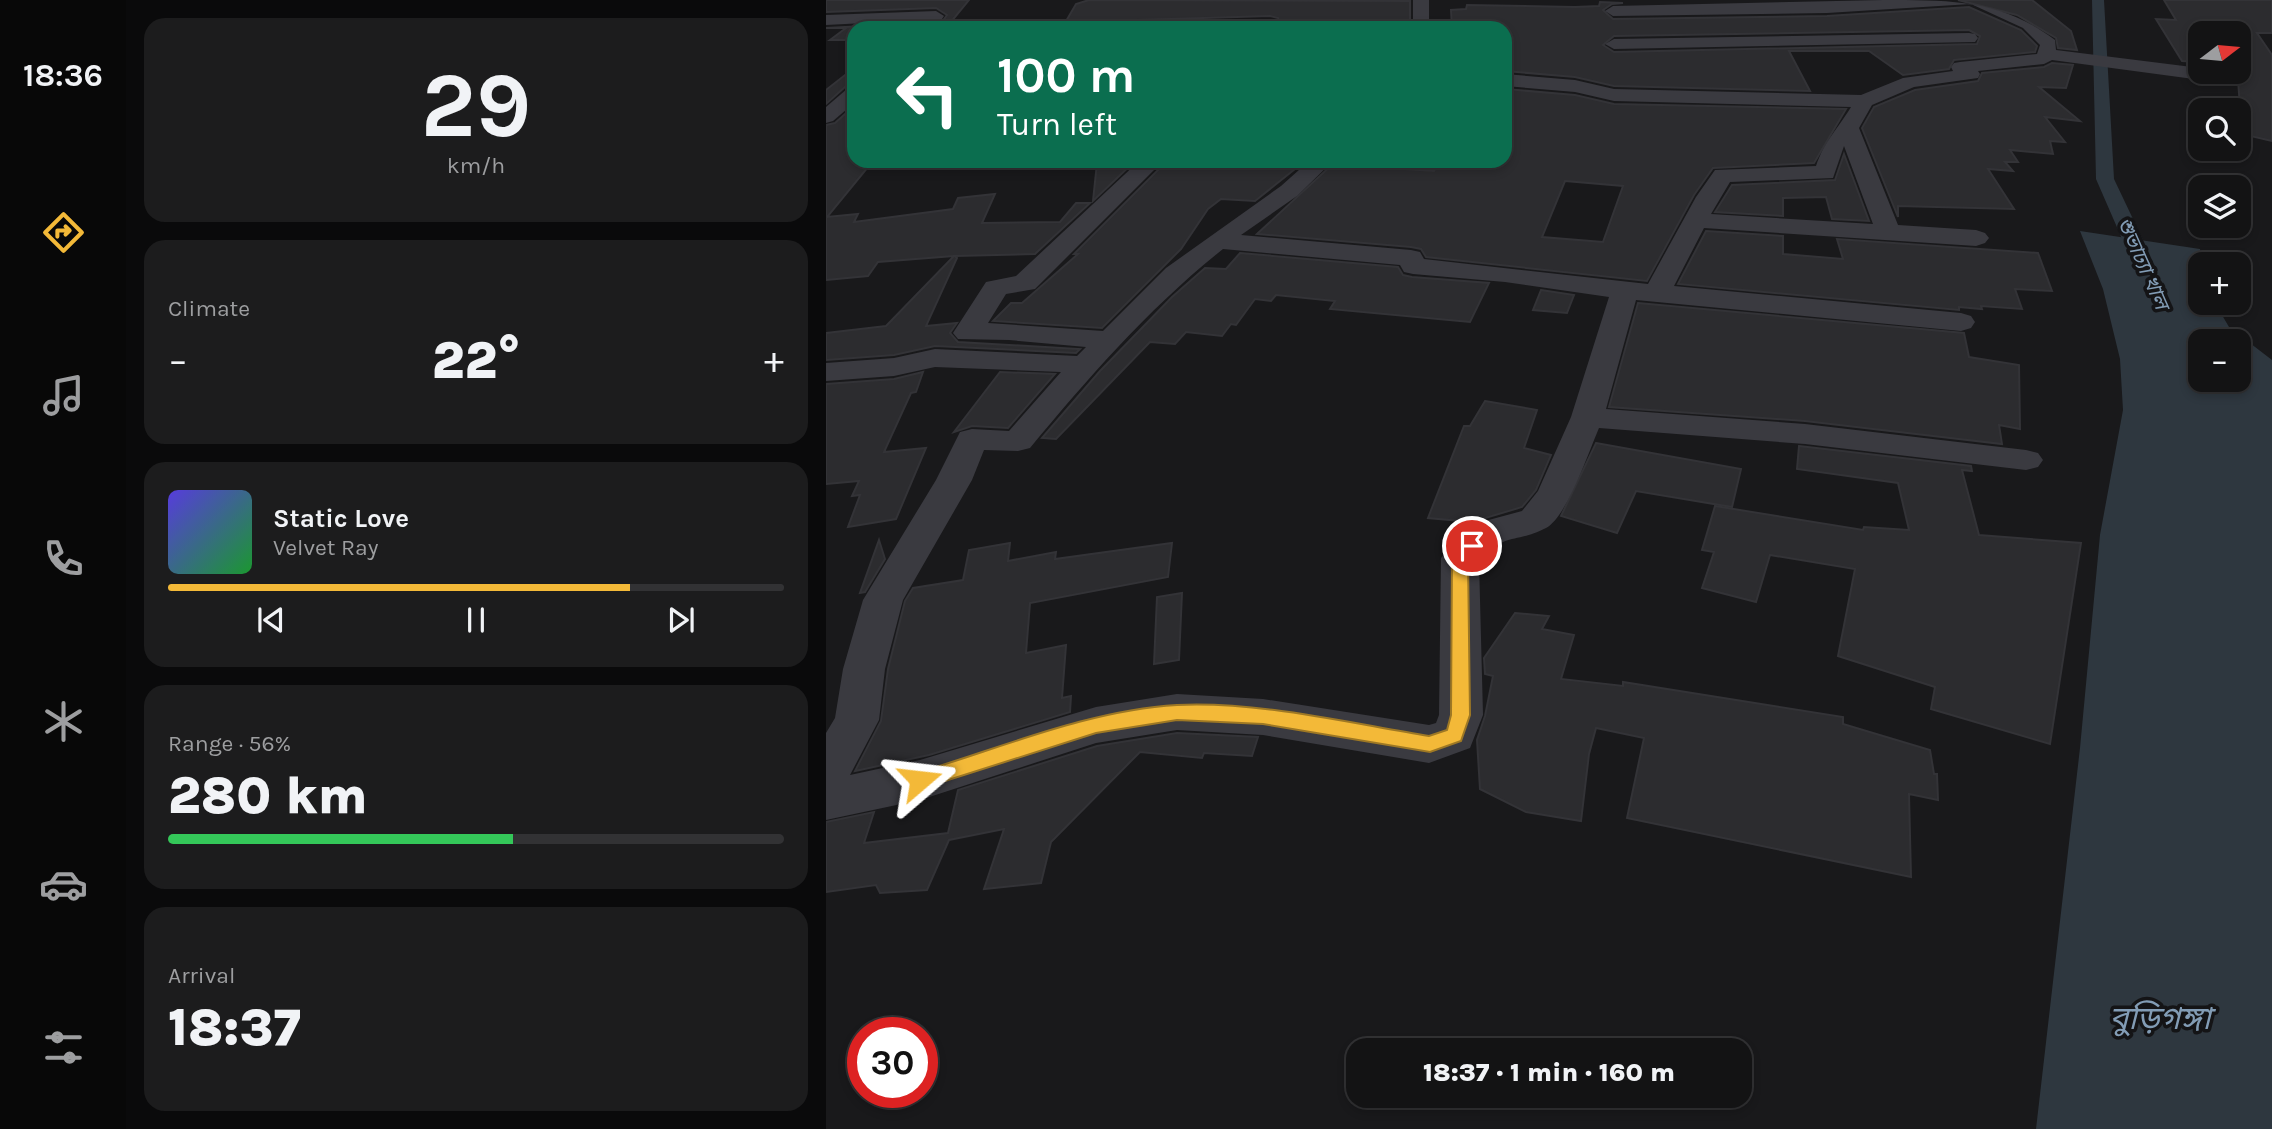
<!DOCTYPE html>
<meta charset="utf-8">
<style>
body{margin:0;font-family:Karla,"Noto Sans Bengali",sans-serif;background:#1c1c1d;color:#f1f3f6;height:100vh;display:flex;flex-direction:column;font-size:26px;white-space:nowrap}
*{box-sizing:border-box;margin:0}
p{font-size:23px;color:#9d9ea0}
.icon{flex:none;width:38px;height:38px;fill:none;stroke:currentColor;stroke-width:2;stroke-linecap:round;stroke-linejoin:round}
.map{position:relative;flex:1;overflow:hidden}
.panel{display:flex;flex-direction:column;gap:18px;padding:18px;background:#0a0a0b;width:700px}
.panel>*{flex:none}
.top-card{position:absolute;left:21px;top:21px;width:665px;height:147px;border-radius:21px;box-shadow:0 4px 10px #0003,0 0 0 2px #323234;background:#0b6e4f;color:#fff;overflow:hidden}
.needle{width:46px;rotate:74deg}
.buttons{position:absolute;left:1362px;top:21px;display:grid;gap:14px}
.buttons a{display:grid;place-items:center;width:63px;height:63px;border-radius:14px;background:#131314;box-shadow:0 4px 10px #0003,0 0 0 2px #323234;font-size:35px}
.speed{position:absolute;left:21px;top:1017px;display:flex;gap:14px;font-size:35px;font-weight:700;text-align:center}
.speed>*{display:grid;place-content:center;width:91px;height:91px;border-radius:50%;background:#131314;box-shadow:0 4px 10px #0003,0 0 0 2px #323234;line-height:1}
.speed .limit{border:10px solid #d22;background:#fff;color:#111}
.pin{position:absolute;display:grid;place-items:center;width:60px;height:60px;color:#fff;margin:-30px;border:4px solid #fff;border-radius:50%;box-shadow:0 2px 7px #0007}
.me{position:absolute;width:77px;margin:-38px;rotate:73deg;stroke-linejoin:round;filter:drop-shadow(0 0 5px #0008)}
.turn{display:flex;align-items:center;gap:24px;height:147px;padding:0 35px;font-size:32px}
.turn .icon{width:91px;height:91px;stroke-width:2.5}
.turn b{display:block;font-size:49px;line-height:60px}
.big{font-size:52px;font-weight:800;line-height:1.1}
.panel .widget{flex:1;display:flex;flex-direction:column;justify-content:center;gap:10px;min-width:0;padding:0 24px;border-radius:21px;background:#1c1c1d}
.panel .dial{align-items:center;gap:0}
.dial b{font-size:91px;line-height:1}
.song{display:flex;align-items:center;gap:21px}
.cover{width:84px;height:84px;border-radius:10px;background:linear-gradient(135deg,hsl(250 70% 55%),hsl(130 70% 35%))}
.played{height:7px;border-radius:4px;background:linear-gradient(90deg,#f3b938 75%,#323234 75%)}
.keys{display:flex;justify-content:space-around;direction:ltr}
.heat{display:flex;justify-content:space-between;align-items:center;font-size:38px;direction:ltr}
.charge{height:10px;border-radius:5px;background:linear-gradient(90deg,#34c759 56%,#323234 0)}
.trip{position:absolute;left:520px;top:1038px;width:406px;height:70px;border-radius:21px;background:#131314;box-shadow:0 4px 10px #0003,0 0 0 2px #323234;font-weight:800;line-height:70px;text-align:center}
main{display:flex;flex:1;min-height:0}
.menu{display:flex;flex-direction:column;width:126px;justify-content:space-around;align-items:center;background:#080808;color:#9d9ea0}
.menu .icon{width:49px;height:49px}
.menu .current{color:#f3b938}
.menu b{font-size:32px;color:#f1f3f6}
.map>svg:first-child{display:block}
.water{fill:#2e373f;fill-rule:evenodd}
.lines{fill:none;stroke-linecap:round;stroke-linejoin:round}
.canal{fill:#2e373f;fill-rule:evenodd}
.building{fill:#2c2c2f;stroke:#333337;stroke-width:2;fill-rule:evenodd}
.minor{fill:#3a3a40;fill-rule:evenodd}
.route{fill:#f3b938;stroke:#9e7824;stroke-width:2}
.labels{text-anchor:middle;stroke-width:7;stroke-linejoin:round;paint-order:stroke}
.far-water-label{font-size:21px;font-style:italic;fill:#829cb5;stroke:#141416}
.near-water-label{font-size:32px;font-style:italic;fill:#829cb5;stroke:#141416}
</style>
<main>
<nav class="menu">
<b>18:36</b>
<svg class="icon current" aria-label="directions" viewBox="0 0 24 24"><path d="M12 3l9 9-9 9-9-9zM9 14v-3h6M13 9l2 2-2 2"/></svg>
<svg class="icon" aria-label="music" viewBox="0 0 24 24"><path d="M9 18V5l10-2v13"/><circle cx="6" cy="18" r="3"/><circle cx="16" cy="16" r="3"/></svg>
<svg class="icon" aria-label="phone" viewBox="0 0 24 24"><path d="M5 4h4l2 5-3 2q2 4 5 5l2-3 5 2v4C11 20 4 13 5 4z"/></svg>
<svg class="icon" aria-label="climate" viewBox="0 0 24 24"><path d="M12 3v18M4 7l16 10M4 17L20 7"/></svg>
<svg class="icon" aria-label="car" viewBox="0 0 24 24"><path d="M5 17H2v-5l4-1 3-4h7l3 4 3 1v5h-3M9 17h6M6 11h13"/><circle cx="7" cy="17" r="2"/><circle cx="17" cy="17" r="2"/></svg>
<svg class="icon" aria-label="filters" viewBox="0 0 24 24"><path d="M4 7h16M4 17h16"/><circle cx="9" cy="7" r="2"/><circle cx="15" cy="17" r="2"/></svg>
</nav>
<section class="panel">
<div class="widget dial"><b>29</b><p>km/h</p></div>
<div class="widget"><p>Climate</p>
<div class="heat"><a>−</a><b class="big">22°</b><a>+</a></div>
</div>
<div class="widget">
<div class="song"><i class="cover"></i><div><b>Static Love</b><p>Velvet Ray</p></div></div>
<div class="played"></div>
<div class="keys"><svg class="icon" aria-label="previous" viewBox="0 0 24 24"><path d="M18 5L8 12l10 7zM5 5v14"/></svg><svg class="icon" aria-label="pause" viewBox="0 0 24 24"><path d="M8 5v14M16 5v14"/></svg><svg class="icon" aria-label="next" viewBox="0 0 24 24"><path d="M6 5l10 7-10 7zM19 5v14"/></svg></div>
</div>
<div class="widget"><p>Range · 56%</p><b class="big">280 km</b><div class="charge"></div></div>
<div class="widget"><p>Arrival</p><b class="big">18:37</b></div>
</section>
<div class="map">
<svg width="1446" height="1129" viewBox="0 0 1446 1129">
<rect width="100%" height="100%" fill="#19191b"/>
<path class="water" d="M1254,231l120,18 2,15h-2v39h15l14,24 43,33v769h-236l44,-381 20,-213 23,-125 -3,-51 -17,-70zM1374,341h38v39h-38z"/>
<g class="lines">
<polygon class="canal" points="1266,0 1278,0 1288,179 1336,280 1325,287 1314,280 1270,179"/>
</g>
<g class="building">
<polygon points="0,0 143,0 120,28 28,28 28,40 4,40 20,28 0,28 116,22 121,15 110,8 0,12"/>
<polygon points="263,0 584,1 584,28 453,28 452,18 444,16 311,20 301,28 236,28 250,4"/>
<polygon points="1132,0 1206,0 1245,31 1251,50 1232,48 1230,38 1191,15"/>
<polygon points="1338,0 1446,0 1446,33 1431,33 1446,55 1446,141 1416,134 1412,80 1406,72 1412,72 1412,33 1374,33 1374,62 1356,61 1330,19 1350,20"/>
<path d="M774,2l23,1 -11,1 -9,6 10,9 214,-3 142,-9 52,23 16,16 -2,6 -81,8 -5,9 -46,6 -34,-24h-80l21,40 -196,-5 -39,-9 -70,-6v-43h-53l-1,-18 15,-1 1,-4 108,2 24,-1zM1143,30l11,6 -3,8 -363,8 -11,-7 11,-9z"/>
<polygon points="1226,63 1247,65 1240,88 1213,87 1254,121 1219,117 1239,142 1224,141 1227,154 1184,150 1192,162 1179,162 1187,171 1162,169 1188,209 1072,206 1072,217 1036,128 1048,107 1089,90 1152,81 1156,73 1218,67"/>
<polygon points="28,68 28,85 19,87 0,104 0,90"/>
<path d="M679,89l70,6 39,9 232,5 -32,54 -101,5 -19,27 -47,86 -221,-24 -5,-8 -10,-2 -154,-13 79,-73h41l-5,6 62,4 4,-7 24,2 3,-5h40zM739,181l58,5 -20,56 -61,-5z"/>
<polygon points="28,106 28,161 47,161 1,217 32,214 28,222 127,209 132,198 169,194 156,223 234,222 250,203 264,203 209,254 129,256 131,258 100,326 131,323 124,333 132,342 254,349 250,353 109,346 68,355 0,360 0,333 60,326 128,256 52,262 42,276 0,280 0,125 9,123"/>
<polygon points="1018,154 1043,221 1006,219 1000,197 957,198 957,216 889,212 906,185 1009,180"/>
<polygon points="287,161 309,161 267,201 271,163"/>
<polygon points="392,161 479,161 429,201 395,199 382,209 355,249 276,328 167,321 185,303 196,303 252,254 248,254 336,166 392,168"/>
<polygon points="880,231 957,236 957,254 1017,259 1011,239 1212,253 1226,291 1189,289 1196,309 1155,306 1156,309 1133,307 1133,310 852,284"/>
<polygon points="414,253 572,267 577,275 586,277 663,283 644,322 504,309 509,301 450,295 445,301 429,299 410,325 405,324 396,336 360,332 349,344 324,342 230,439 216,438 274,371 346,297 379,268 400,269"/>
<polygon points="715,290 748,295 741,313 707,310"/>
<polygon points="812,303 1138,333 1143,357 1193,365 1194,429 1173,425 1176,444 979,421 783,407"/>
<polygon points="97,372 90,392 85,393 58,452 100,448 70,519 22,527 34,495 26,496 33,481 0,484 0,384 68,379"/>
<polygon points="174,372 229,374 182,428 146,426 128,432"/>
<polygon points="659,401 711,410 698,448 725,455 710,490 696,507 646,522 602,518 638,426 644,426"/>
<polygon points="770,443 915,469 906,507 810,491 791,533 735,516"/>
<polygon points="973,446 1145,466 1146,471 1136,470 1153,535 1255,543 1224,744 1105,709 1109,687 1012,656 1029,569 944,555 930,602 876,588 888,552 876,550 889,506 1037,530 1038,527 1083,530 1072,483 971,469"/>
<polygon points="53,540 59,559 39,592 34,593"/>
<polygon points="184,543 182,561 230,552 229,559 346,543 342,577 204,603 200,653 240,645 236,698 245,696 244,712 103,755 29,771 55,721 62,669 79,601 87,588 137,580 143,550"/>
<polygon points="356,593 353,660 328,664 331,597"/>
<polygon points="689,613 723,616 716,629 748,635 735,679 797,686 797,682 1017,717 1017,724 1104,750 1108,774 1111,774 1112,800 1083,794 1085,877 801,818 818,738 770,728 763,754 755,821 700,812 654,789 651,740 659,716 667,676 659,674 658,658"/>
<polygon points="351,733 432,737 426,756 378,753 376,758 314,752 225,842 215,883 158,889 178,829 123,840 101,890 54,893 50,885 0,892 0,822 48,812 38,843 122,833 132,790 271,746"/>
</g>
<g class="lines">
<g class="minor">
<rect x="587" y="0" width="16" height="28"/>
<path d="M1058,0c69,0 118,0 171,40l1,10 144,18v4h21l4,4 -9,6 -164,-22 -8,4 -66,7 2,3 -2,4 -64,9 -42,18 -13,23 39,97 78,5 9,3 4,5 -4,5 -9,3 -272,-18 -30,58 287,27 10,3 4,6 -4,6 -10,3 -325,-31 -30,109 199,15 221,26 12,3 5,7 -5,7 -12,3 -221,-26 -206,-16c-10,23 -32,89 -53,100 -31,16 -39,3 -67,33l4,154 -13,33 -41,15 -166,-28 -86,-5 -81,13 -176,57 -94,20v-87l9,-15 8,-49 20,-69 73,-120 24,-48 12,-3 37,2 52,-59 -126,-5 -41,9 -68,5v-18l68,-5 41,-9 142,7 9,-9 -77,-7 -51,-1 -5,-6 33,-51 30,-6 123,-115h24l-128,128 -29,5 -18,29 115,8 63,-63 115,-82 28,-25h24l-36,35 -56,39 170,15 9,2 4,7 224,25 48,-87 19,-27 101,-4c9,-26 21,-36 35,-59l-237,-6 -39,-9 -70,-6v-12l70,6 39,9 247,6 42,-17 50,-7 -2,-4 3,-4 6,-1 77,-8 3,-9 -17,-17 -52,-24 -144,9 -214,3 -8,-5 8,-5zM1018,146l29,78 -162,-10 19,-32 103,-4zM397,249l177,16 4,7 9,2 92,8 104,15 -38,120 -33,74 -16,20 -52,14 -29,33 -2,157 -3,8 -7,2 -166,-26 -86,-5 -81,13 -176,53 -70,15 29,-55 6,-51 18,-69 69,-120 12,-30 34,1 12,-3c59,-71 120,-141 193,-199z"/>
<polygon points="110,11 118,16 116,19 0,25 0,15"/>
<polygon points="444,19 450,20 450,28 303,28 311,23"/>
<polygon points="1143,33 1149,34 1152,38 1149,42 788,49 779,44 788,39"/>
<polygon points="28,87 28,103 7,121 0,123 0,107 21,89"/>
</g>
</g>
<path class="route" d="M646,541l7,5 -11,13 2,156 -9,26 -31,11 -167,-28 -86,-4 -81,13 -176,56 -7,-3 -3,-6 3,-5 7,-3c83,-25 170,-62 257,-67 81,-4 172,18 252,31l18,-6 4,-15 1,-157 14,-16z"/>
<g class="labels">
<g class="far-water-label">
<text transform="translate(1317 263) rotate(66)" y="7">শুভাঢ্যা খাল</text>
</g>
<g class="near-water-label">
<text x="1334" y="1029">বুড়িগঙ্গা</text>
</g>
</g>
</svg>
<div class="buttons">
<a><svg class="needle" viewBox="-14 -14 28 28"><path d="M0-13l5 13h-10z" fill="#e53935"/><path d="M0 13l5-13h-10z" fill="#9d9ea0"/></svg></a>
<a><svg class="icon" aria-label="search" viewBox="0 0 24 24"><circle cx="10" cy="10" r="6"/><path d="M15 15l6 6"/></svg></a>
<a><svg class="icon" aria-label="layers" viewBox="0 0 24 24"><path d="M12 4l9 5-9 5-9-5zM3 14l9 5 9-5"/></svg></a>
<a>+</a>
<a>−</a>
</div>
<div class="speed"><div class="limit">30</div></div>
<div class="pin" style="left:646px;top:546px;background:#d93025"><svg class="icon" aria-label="arrive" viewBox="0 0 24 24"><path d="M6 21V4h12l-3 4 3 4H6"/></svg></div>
<svg class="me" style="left:94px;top:780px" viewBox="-20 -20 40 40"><path d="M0-17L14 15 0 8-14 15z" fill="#f3b938" stroke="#fff" stroke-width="4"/></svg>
<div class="trip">18:37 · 1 min · 160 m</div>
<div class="top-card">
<div class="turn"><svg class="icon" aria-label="left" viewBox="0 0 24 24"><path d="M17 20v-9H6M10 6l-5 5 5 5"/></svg><div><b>100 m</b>Turn left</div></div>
</div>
</div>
</main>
